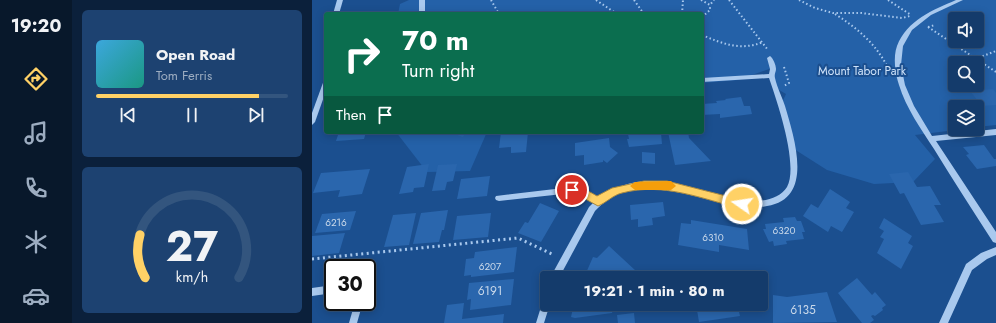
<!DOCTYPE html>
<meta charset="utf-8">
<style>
body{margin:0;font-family:Jost,sans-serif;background:#1d4271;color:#f1f3f6;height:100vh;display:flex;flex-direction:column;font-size:15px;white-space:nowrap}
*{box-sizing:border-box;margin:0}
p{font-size:13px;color:#9dadc1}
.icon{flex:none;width:22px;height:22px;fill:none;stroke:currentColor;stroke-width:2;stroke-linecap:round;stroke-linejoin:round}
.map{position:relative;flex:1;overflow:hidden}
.side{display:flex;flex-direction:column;gap:10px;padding:10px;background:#0b203b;width:240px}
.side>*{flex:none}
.guide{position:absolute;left:12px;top:12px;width:380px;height:122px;border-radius:4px;box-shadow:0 2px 10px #0003,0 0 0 1px #33557e;background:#0b6e4f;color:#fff;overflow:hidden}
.tools{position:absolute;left:636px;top:12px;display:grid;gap:8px}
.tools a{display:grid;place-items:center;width:36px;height:36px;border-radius:4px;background:#143b6b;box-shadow:0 2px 10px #0003,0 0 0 1px #33557e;font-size:20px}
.speed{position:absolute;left:12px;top:259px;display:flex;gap:8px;font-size:20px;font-weight:700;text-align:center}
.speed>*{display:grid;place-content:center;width:52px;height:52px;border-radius:50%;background:#143b6b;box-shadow:0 2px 10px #0003,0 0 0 1px #33557e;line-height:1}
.speed .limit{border:2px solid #111;border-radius:6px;background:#fff;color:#111}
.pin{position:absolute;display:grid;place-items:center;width:34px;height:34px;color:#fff;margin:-17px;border:2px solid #fff;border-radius:50%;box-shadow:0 1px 4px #0007}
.me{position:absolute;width:44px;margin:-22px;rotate:283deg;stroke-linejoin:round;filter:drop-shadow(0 0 3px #0008)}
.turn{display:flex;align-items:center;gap:14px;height:84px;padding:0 12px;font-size:18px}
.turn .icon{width:52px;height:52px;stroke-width:2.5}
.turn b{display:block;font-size:28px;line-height:34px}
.then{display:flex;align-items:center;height:38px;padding:0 12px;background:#0003;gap:8px;font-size:15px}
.side .widget{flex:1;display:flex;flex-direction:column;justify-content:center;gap:6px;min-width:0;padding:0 14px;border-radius:6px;background:#1d4271}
.side .dial{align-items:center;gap:0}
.dial svg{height:104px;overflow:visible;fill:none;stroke:#33557e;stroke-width:7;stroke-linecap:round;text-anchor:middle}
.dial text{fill:#f1f3f6;stroke:none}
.song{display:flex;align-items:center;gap:12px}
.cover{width:48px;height:48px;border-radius:6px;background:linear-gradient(135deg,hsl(200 70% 55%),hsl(170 70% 35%))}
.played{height:4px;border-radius:2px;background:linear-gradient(90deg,#ffd166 85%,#33557e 85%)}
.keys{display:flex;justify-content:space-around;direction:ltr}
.trip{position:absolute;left:228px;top:271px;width:228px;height:40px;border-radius:4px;background:#143b6b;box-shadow:0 2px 10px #0003,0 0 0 1px #33557e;font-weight:700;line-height:40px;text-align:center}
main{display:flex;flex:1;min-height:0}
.dock{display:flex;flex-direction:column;width:72px;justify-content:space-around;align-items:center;background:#08182b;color:#9dadc1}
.dock .icon{width:28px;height:28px}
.dock .on{color:#ffd166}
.dock b{font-size:18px;color:#f1f3f6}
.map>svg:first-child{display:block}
.green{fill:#2461a8;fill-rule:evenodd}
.building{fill:#2a66ad}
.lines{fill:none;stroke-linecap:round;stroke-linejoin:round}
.path-far1{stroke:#a9c9ee;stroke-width:2;stroke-dasharray:1.5 2.5;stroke-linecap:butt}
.path{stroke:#a9c9ee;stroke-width:3;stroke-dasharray:2 3.5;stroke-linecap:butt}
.minor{fill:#a9c9ee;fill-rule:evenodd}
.route{fill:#ffd166;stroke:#a68842}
.slow{fill:#f59e0b}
.labels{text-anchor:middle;stroke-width:4;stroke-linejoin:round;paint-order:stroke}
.number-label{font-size:10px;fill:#cad9ea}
.park-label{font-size:12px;fill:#cfe3fa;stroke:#1b4f8f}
.near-number-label{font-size:12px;fill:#cad9ea}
</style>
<main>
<nav class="dock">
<b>19:20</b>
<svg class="icon on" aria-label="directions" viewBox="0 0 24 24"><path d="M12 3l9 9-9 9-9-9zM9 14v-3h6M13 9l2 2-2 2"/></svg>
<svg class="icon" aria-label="music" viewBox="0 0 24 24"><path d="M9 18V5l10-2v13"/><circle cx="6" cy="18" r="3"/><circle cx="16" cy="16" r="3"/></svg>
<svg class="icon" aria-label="phone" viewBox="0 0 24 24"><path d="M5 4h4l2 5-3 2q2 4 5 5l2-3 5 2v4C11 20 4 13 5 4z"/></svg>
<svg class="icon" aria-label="climate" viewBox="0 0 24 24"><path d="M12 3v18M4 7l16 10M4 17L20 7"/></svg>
<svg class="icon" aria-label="car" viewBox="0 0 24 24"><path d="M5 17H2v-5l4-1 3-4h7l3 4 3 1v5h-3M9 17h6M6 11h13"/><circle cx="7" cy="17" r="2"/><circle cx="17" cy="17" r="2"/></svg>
</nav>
<section class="side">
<div class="widget">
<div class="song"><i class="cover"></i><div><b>Open Road</b><p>Tom Ferris</p></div></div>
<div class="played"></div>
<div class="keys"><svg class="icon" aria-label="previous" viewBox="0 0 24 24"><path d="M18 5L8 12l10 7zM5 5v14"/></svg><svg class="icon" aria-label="pause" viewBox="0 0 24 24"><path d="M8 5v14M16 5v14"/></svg><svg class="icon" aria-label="next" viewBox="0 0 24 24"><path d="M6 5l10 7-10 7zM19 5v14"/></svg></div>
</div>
<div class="widget dial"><svg viewBox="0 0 100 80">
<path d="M14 69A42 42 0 1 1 86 69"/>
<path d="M14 69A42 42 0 0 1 10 36" stroke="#ffd166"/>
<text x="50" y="56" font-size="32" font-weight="700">27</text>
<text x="50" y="72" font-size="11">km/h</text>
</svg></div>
</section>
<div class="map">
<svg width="684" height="323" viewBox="0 0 684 323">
<rect width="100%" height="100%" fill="#1b4f8f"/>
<g class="green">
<path d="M97,0h587v125l-19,2v-20h-22v22h9l-49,6 20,24 -22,23 -39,2 -47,-14 -33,-21 -15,-40 7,-15 -12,-7 -2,-19 -34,12 -36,3v-69h-304l2,-10zM643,19h22v22h-22zM643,63h22v22h-22z"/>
<polygon points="84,132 175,132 158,171 115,172"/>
</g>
<g class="building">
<polygon points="681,89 684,93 684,105 670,106 658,91"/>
<polygon points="429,97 432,106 438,106 440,114 408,118 408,114 390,115 390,104 405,103 404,101 414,100 413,99"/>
<polygon points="27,132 54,132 52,139 24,141"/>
<polygon points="136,132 154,132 151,137"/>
<polygon points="189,132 216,132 214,152 199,153 199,147 187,148"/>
<polygon points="328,132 347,132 349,133 350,144 317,147 315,139 317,139 316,134"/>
<polygon points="356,132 376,132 377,138 399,161 363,165"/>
<polygon points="297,138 298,147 306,153 295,163 291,160 291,162 272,165 272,155 263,156 263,143"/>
<polygon points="672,145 682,159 684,159 684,166 665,169 654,155 657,154 651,147"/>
<polygon points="330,152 343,153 343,164 330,163"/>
<polygon points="117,164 112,187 102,188 101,192 87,194 95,167"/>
<polygon points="145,164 141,181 135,182 133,190 120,191 126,165"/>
<polygon points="58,169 50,194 26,197 28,190 1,193 9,173"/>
<polygon points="596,172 605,187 618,186 629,205 622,205 632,222 609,225 592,193 588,194 577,174"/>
<polygon points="178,176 175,196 145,199 149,179"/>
<polygon points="518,189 538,202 534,208 542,212 530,232 519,226 516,232 491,216 499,204 506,208"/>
<polygon points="351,202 353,216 340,218 341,225 326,227 326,219 319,220 318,205"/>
<polygon points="228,203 247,211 229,242 206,233 213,222 216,223"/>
<polygon points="136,210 132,230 130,230 127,242 101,244 109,213"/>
<polygon points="44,211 38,230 3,233 10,214"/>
<polygon points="104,213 97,245 72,247 81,215"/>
<polygon points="179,213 176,237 141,240 145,216"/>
<polygon points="483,217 485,221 489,221 493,232 490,232 492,239 474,241 475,244 462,246 461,241 457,242 451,229 454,229 453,224 472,222 471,218"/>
<polygon points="572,218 600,236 596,243 601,246 589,269 565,253 572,239 568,237 572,231 567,228"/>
<polygon points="379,220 435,229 437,250 407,245 407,252 366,245 369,223 379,224"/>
<polygon points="33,233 27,253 0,256 0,236"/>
<polygon points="297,246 324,271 320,275 321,278 290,278 274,273 281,257 285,258"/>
<polygon points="205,247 202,272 159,277 159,275 152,276 154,259 162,258 163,252"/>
<polygon points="545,278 560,295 563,292 574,305 570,308 571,310 563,316 561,315 559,316 562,320 558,323 550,323 526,293"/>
<polygon points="202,279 199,305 158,310 159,299 155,300 157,283"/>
<polygon points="515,292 525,322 461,323 461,295 475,297"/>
<polygon points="152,303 150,319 192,314 191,323 132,323 135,305"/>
<polygon points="262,304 302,304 300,313 263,318 259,317"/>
<polygon points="384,304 425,304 428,316 387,322"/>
<polygon points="322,313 323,323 306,323 305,315"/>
</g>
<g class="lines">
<g class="path-far1">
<polyline points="179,0 187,14"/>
<polyline points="284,0 305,14"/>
<polyline points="322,0 332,14"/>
<polyline points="389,0 398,5 402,0"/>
<polyline points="417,0 456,50"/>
<polyline points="487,0 503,8 521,13 549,13 590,18 598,16"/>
<polyline points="576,0 599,15"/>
<polyline points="370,14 371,0"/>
<path d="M523,14c22,14 40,29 52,52"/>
<polyline points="390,17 398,10 398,5"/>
<polyline points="616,27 684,72"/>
<polyline points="616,27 623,25"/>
<path d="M390,35c21,9 39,16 61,7"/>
<polyline points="663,59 684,51"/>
<polyline points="472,67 477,83 472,86"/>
</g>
<polyline class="path" points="0,259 206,238 242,255"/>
<g class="minor">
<polygon points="25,0 31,0 27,14 21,14"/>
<rect x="107" y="0" width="6" height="14"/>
<path d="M644,0h7l-32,15 -19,15 -9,16 -2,19 4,20 9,21 18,30 64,-7v6l-60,6 60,91v11l-3,-1c-20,-31 -40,-62 -59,-93 -13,-20 -28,-41 -35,-64 -4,-12 -6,-28 -2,-39 10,-26 36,-36 59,-46z"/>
<path d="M458,56c3,2 6,9 6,13 0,3 -2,5 -1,9 2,9 7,19 10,28 9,31 30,93 -18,100 -10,2 -21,3 -31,1 -14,-3 -29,-9 -43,-13 -36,-11 -71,-12 -98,17l-36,67h-9l39,-71 4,-4 -15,-9 -6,-1 -73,8 -3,-1 -1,-2 1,-2 76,-9 10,2 16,9c17,-12 36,-18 57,-17 28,0 54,14 82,19 15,3 41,2 50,-13 12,-22 -10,-86 -18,-109l-67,4v-4l67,-4 1,-5 -3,-11z"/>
<polygon points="12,80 14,80 14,91 3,122 0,125 0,113"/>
<polygon points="684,247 684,255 675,259 660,270 636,323 627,323 654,264 669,253"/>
<polygon points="21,285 21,293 0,296 0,288"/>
<polygon points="235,296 235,304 238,304 232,323 224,323 232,297"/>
<polygon points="43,302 51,302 45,323 37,323"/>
</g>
</g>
<path class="route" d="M332,181h23l75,19 5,4 -5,5c-39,-10 -79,-27 -120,-16 -9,2 -16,10 -24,13l-20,-11 -10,-1 -1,-4 5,-4 11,2 14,8 15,-8z"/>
<polygon class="slow" points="359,181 364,186 359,190 323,190 318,186 323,182"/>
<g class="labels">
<g class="number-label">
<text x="24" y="226">6216</text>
<text x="472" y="234">6320</text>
<text x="401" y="241">6310</text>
<text x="178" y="270">6207</text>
</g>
<g class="park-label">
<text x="550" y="75">Mount Tabor Park</text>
</g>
<g class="near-number-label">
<text x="178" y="295">6191</text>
<text x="491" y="314">6135</text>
</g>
</g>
</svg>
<div class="tools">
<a><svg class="icon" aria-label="sound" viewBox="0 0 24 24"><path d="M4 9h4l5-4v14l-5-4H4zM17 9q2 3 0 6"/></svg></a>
<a><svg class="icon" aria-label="search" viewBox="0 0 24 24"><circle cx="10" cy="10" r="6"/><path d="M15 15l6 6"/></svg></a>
<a><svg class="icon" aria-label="layers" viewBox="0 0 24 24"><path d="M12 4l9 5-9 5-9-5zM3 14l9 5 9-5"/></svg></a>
</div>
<div class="speed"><div class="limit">30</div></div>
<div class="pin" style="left:260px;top:190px;background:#d93025"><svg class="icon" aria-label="arrive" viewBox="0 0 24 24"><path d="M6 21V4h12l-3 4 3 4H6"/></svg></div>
<svg class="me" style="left:430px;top:204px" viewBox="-20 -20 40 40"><circle r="17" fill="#ffd166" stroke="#fff" stroke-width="3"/><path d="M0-11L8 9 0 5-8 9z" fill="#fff"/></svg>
<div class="trip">19:21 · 1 min · 80 m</div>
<div class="guide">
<div class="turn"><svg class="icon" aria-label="right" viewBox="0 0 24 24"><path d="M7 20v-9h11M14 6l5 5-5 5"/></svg><div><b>70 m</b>Turn right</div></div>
<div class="then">Then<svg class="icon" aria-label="arrive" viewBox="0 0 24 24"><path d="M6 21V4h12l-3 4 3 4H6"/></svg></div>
</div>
</div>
</main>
